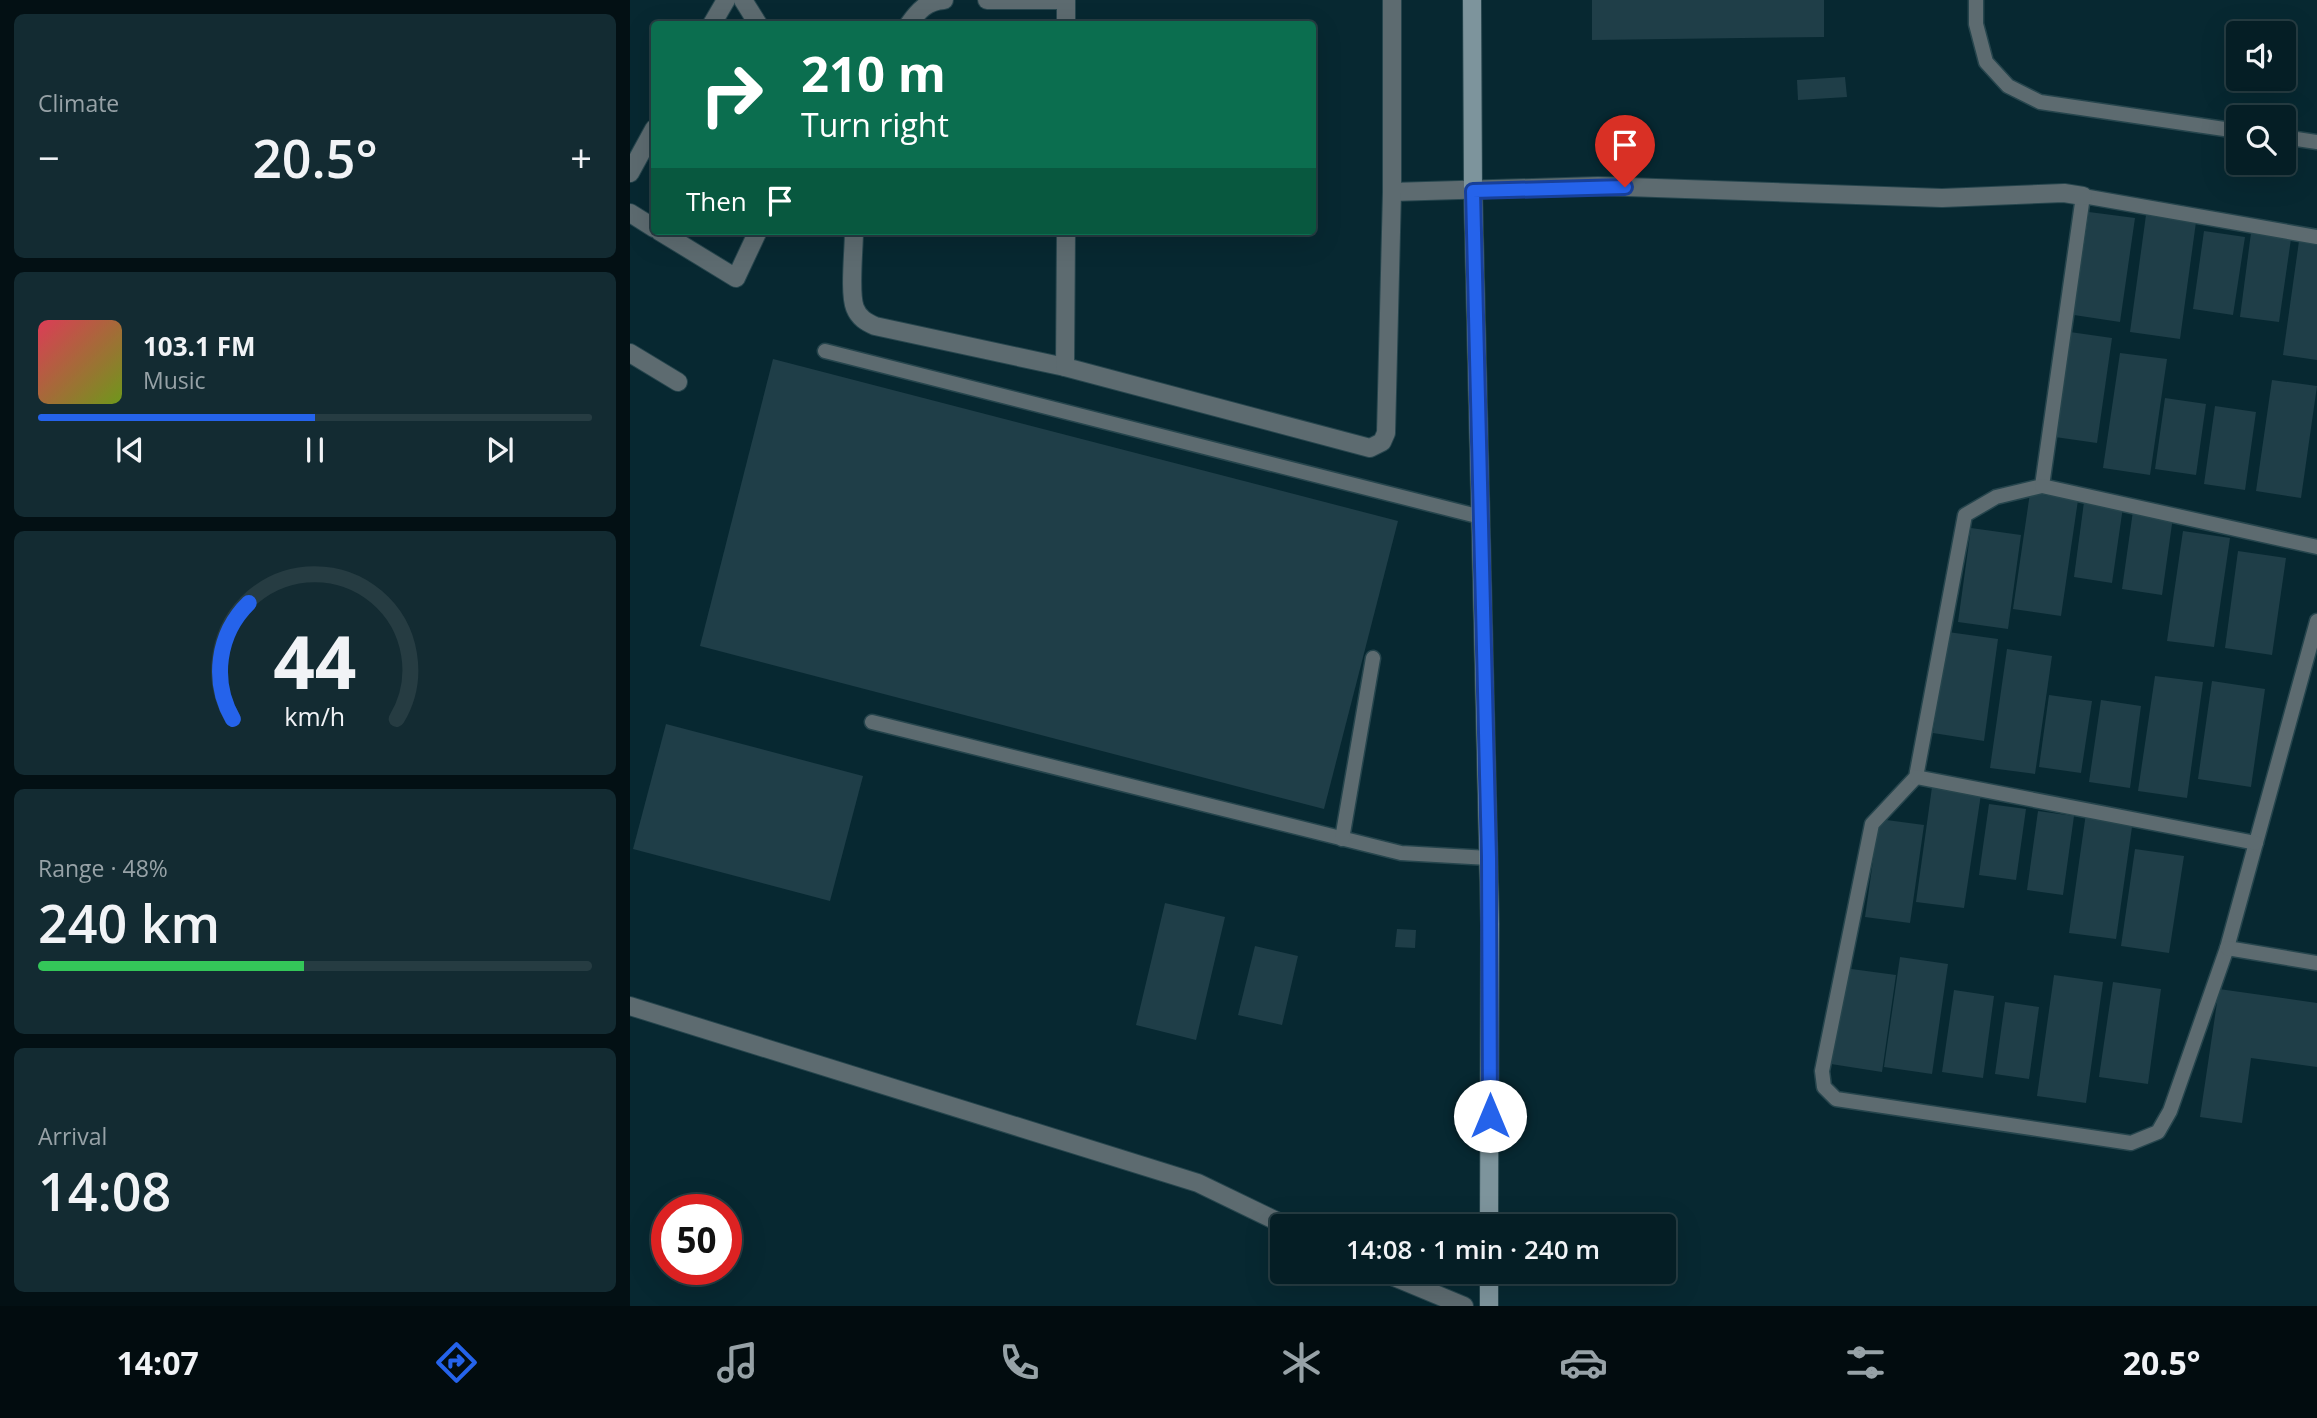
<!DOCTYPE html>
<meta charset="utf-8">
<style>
body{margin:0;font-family:"Open Sans",sans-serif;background:#132b32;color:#f1f3f6;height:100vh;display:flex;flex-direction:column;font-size:26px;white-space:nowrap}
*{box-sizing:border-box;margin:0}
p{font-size:23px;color:#97a2a7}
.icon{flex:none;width:38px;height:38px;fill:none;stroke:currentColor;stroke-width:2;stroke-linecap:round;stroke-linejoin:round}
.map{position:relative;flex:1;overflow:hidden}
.sheet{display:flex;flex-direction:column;gap:14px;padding:14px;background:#031014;width:630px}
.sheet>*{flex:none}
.guide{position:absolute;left:21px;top:21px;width:665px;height:214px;border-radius:7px;box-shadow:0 7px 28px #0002,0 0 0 2px #263c42;background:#0b6e4f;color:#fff;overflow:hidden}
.tools{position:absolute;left:1596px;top:21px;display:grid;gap:14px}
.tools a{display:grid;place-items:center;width:70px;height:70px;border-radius:7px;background:#051e25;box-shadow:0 7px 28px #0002,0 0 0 2px #263c42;font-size:35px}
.speed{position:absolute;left:21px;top:1194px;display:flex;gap:14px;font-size:35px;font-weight:700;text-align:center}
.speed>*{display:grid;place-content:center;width:91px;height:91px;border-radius:50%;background:#051e25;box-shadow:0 7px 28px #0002,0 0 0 2px #263c42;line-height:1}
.speed .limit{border:10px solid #d22;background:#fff;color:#111}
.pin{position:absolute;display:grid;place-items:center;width:60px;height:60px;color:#fff;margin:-72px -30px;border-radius:50% 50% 50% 0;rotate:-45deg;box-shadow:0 0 7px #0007}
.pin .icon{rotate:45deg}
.me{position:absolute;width:77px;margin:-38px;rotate:0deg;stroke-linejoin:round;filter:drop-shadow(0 0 5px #0008)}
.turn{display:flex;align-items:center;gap:24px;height:147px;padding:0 35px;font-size:32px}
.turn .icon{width:91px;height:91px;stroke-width:2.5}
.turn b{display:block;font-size:49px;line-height:60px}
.then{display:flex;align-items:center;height:66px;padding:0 35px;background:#0003;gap:14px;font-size:26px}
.big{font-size:52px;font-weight:600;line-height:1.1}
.sheet .widget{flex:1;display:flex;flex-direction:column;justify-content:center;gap:10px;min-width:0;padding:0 24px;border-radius:10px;background:#132b32}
.sheet .dial{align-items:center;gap:0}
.dial svg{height:182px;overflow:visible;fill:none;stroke:#263c42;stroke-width:7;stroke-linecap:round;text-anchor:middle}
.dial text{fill:#f1f3f6;stroke:none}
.song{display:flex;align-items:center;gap:21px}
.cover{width:84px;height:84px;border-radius:10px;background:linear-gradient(135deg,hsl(350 70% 55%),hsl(80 70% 35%))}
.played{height:7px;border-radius:4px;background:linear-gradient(90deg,#2563eb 50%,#263c42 50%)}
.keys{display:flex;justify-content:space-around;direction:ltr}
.heat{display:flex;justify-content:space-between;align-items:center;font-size:38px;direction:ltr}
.charge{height:10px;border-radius:5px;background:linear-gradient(90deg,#34c759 48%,#263c42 0)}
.trip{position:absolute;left:640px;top:1214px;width:406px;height:70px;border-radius:7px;background:#051e25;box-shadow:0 7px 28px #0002,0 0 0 2px #263c42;font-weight:600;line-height:70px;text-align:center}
.dock{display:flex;height:112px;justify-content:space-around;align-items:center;background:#020c0f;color:#97a2a7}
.dock .icon{width:49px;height:49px}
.dock .on{color:#2563eb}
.dock b{font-size:32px;color:#f1f3f6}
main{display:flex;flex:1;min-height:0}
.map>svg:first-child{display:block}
.building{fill:#1f3e48}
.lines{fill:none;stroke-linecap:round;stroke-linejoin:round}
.service-casing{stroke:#26454d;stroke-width:17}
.minor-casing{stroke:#26454d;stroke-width:20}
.secondary-casing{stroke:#26454d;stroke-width:20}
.service{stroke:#5d6b70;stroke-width:14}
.minor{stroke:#5d6b70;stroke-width:18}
.secondary{stroke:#7d949c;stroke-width:18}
.route-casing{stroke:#184099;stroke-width:18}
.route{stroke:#2563eb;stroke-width:12}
</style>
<main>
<section class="sheet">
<div class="widget"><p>Climate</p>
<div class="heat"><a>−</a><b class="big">20.5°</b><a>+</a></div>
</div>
<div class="widget">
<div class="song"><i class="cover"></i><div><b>103.1 FM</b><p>Music</p></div></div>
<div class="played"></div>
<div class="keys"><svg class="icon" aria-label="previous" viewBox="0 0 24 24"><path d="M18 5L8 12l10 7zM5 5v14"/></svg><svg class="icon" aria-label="pause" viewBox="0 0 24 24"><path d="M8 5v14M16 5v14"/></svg><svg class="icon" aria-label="next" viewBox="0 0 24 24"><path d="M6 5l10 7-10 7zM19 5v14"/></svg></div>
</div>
<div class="widget dial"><svg viewBox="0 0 100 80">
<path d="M14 69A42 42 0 1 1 86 69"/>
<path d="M14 69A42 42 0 0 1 21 18" stroke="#2563eb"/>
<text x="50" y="56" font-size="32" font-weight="700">44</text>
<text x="50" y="72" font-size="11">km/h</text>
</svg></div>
<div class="widget"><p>Range · 48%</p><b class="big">240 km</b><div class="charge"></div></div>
<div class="widget"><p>Arrival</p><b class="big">14:08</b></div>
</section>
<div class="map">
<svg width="1687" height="1306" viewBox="0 0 1687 1306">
<rect width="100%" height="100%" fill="#072831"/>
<g class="building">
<polygon points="962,0 1194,0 1194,37 962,40"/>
<polygon points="1215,77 1217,97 1168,100 1167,80"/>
<polygon points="1459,212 1505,218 1490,322 1444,315"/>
<polygon points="1516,215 1566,222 1550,339 1500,332"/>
<polygon points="1574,231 1615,237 1603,315 1563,309"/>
<polygon points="1621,233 1661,239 1649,322 1610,317"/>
<polygon points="1669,241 1687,243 1687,360 1653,355"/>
<polygon points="1440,332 1482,338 1467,443 1425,437"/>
<polygon points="1490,353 1537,359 1520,475 1473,468"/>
<polygon points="143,359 768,521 694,809 70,646"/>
<polygon points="1642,380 1687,386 1671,498 1626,491"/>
<polygon points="1535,398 1576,404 1566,475 1525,469"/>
<polygon points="1585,406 1626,412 1615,490 1574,484"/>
<polygon points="1400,493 1448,500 1431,616 1383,609"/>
<polygon points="1454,502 1493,507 1482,583 1444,577"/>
<polygon points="1503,511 1543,517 1532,595 1492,589"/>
<polygon points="1341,528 1391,535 1378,629 1328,622"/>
<polygon points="1553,531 1600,538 1584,647 1537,641"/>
<polygon points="1608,551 1656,558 1642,655 1595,648"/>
<polygon points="1318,632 1368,639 1354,741 1303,733"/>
<polygon points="1377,649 1422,656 1405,774 1360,768"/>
<polygon points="1525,676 1573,682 1557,798 1508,791"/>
<polygon points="1582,681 1635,689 1621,787 1568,779"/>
<polygon points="1419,695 1462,701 1451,773 1409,767"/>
<polygon points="1471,700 1511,706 1500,788 1459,782"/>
<polygon points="36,724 233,776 200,901 3,849"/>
<polygon points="1302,787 1351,794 1334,908 1286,902"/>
<polygon points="1359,804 1396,809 1386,880 1349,875"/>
<polygon points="1408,811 1444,816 1433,895 1397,890"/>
<polygon points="1456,813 1503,820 1486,939 1439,933"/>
<polygon points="1249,819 1294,825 1280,923 1235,917"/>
<polygon points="1505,849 1554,856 1539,953 1491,946"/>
<polygon points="535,903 595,917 566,1040 506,1025"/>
<polygon points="767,929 786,930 785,948 765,947"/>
<polygon points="625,946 668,956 652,1025 608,1015"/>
<polygon points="1270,957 1318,964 1302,1074 1254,1067"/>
<polygon points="1214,968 1266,975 1252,1072 1201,1064"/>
<polygon points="1424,975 1473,982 1456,1103 1407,1096"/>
<polygon points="1483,982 1531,989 1518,1084 1469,1077"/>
<polygon points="1589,989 1687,1003 1687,1067 1621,1058 1612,1123 1570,1117"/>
<polygon points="1324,990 1364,996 1353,1078 1312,1072"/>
<polygon points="1375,1002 1409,1007 1399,1079 1365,1074"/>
</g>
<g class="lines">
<defs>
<g id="service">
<polyline points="1346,0 1346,24 1356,62 1378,86 1410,102 1608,131"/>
<polyline points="1654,137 1687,142"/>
<polyline points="1687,237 1453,196 1412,486 1366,497 1335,515 1286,777 1242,824 1192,1071 1194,1087 1206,1099 1501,1143 1528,1132 1540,1111 1597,948 1687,621"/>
<polyline points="195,351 851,517"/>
<polyline points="1412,486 1687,547"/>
<polyline points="242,722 771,853 859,858"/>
<polyline points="1286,777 1626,843"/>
<polyline points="712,839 743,658"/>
<polyline points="1597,948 1687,963"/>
</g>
<g id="minor">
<polyline points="113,0 128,24"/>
<polyline points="357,0 436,0"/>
<polyline points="82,24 96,0"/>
<path d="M279,24c9,-13 18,-23 35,-24"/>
<polyline points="436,24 436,0"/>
<polyline points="0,173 24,129"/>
<polyline points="762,192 968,186 1312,198 1434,193 1453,196"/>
<polyline points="0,213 24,228"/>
<polyline points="29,231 106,278 128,231"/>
<path d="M224,231c0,19 -5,62 1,77 4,10 11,14 20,18l190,41"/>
<polyline points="436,231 435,367 740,448 752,442 756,433 762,192 762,0"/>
<polyline points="0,353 48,382"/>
<polyline points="0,1006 568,1183 659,1227"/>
<polyline points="752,1272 834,1306"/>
</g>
<g id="secondary">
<polyline points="842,0 843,191 860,924 859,1227"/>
<polyline points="859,1306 859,1272"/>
</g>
</defs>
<use href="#service" class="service-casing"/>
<use href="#minor" class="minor-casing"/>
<use href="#secondary" class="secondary-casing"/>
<use href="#service" class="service"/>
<use href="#minor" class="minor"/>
<use href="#secondary" class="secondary"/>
</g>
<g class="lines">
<defs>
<polyline id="route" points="860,1116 859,858 843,191 995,187"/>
</defs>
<use href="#route" class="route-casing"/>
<use href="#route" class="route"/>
</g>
</svg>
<div class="tools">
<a><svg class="icon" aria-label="sound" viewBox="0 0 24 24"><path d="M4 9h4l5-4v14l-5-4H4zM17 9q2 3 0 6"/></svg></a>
<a><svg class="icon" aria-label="search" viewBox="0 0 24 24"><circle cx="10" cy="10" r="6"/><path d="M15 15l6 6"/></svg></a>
</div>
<div class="speed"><div class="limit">50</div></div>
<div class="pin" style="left:995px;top:187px;background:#d93025"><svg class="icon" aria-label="arrive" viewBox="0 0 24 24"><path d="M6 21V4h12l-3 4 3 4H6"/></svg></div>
<svg class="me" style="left:860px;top:1116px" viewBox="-20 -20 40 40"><circle r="19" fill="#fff"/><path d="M0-13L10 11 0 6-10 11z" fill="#2563eb"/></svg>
<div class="trip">14:08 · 1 min · 240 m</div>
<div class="guide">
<div class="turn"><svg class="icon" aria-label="right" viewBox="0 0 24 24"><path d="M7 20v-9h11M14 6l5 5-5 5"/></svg><div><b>210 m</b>Turn right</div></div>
<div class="then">Then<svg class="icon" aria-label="arrive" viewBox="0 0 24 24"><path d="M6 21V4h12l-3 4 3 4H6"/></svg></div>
</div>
</div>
</main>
<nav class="dock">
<b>14:07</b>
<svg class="icon on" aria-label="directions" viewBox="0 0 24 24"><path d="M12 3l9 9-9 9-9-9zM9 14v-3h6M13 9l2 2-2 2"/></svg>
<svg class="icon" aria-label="music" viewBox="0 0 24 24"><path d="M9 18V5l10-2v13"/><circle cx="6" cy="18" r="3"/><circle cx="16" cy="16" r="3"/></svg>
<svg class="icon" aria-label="phone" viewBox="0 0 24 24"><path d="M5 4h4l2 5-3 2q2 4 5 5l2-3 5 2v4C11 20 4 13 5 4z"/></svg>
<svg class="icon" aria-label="climate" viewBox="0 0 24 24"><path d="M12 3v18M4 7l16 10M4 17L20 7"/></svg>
<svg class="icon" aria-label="car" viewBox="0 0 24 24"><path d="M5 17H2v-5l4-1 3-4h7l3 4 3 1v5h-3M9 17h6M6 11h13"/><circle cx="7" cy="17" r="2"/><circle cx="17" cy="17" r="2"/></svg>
<svg class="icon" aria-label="filters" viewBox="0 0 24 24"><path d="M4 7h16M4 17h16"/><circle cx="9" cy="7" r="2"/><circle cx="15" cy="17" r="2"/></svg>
<b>20.5°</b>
</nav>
